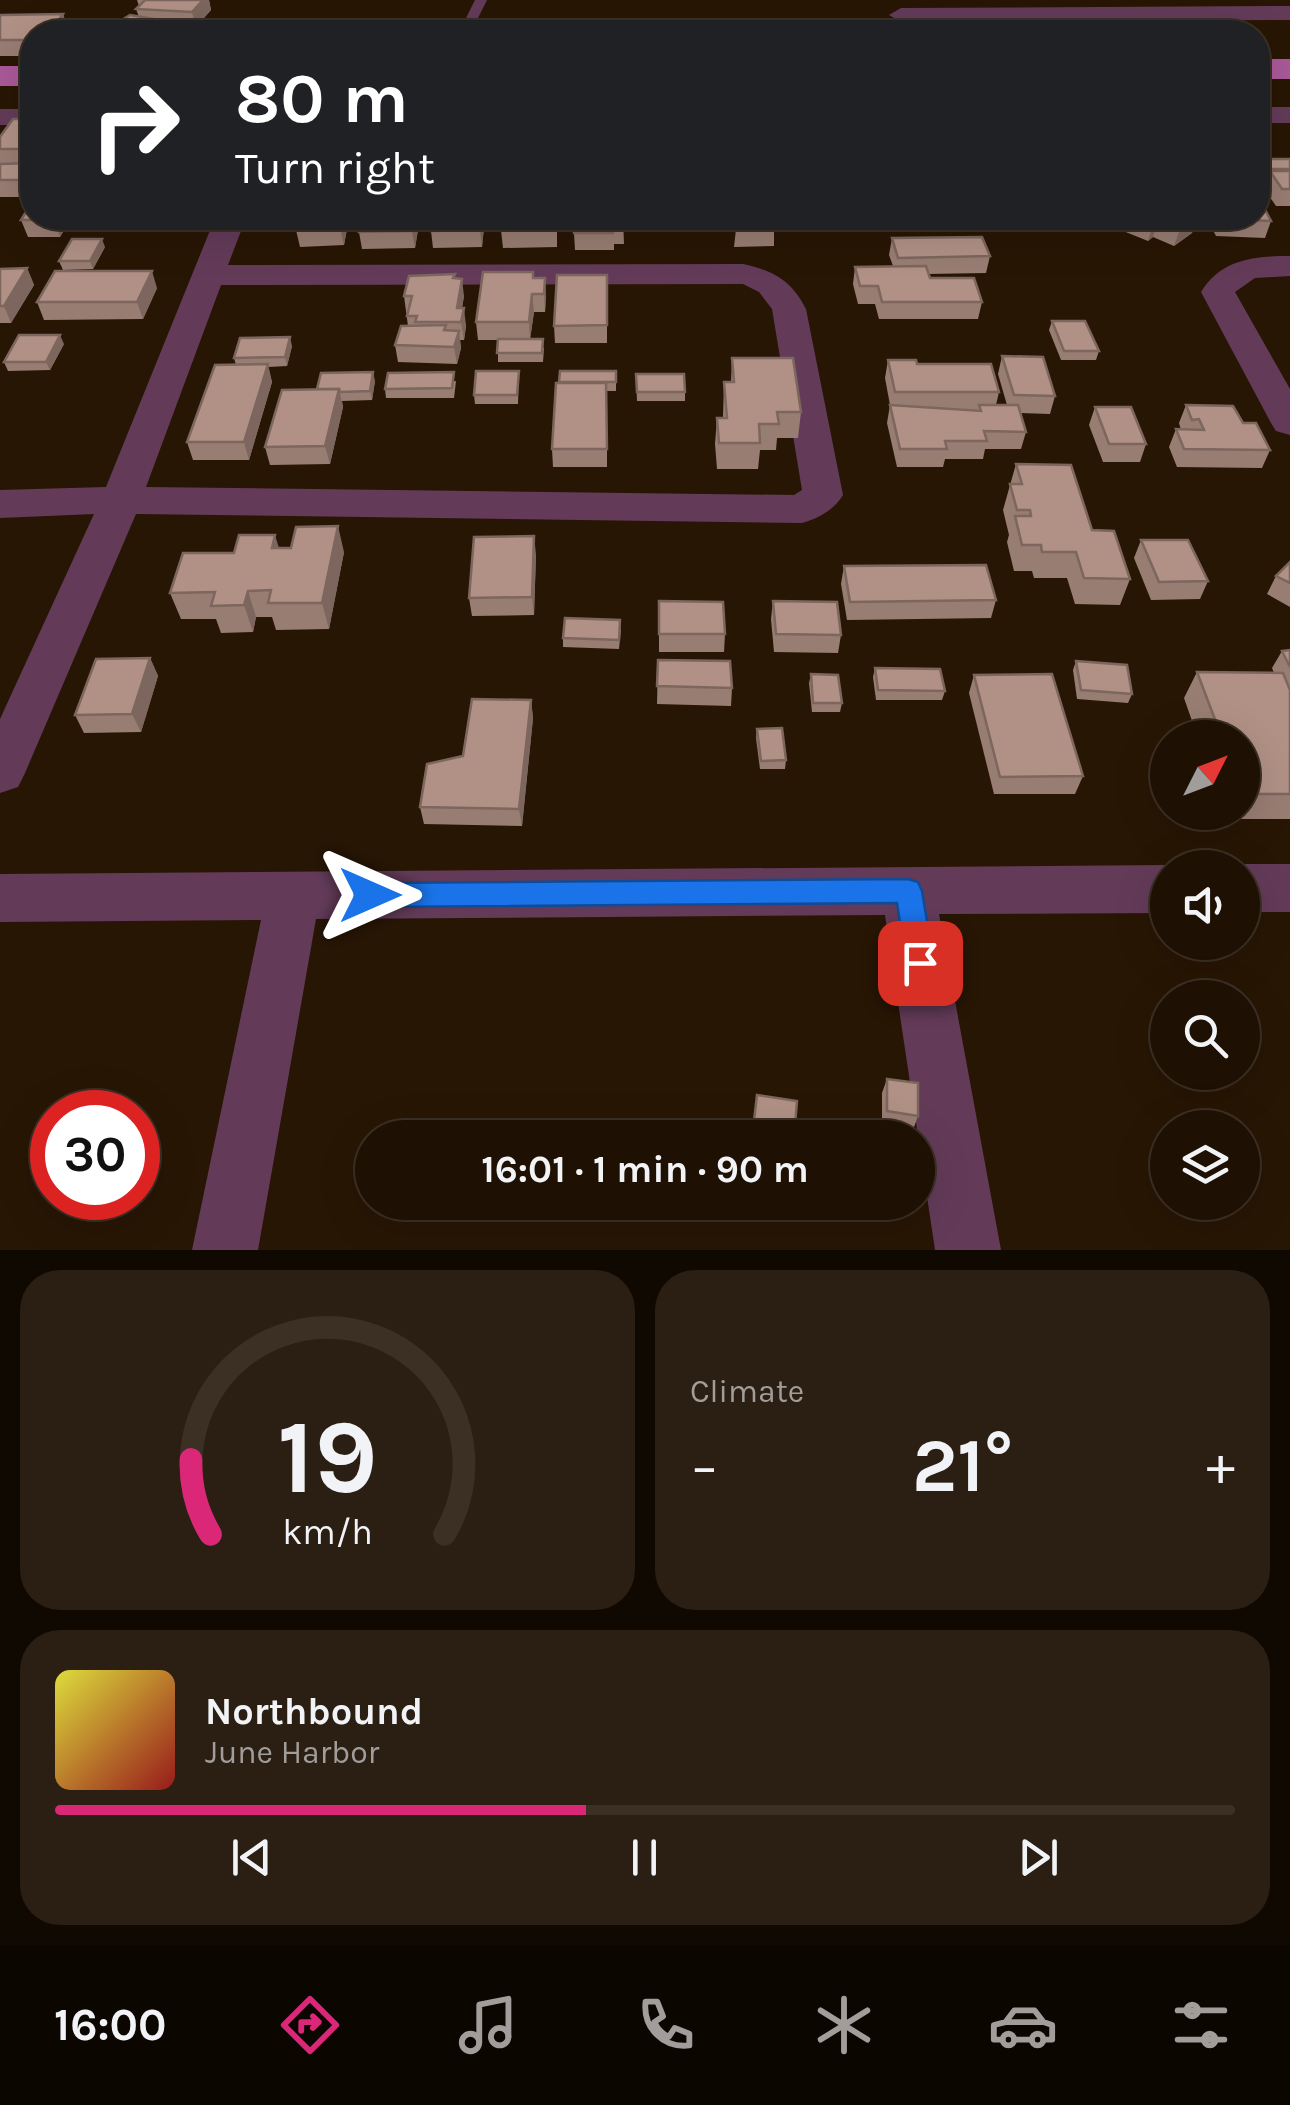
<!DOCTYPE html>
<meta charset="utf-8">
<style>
body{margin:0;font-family:Karla,sans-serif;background:#2b1e12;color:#f1f3f6;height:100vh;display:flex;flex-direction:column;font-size:38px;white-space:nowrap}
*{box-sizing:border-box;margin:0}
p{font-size:32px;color:#a19d9a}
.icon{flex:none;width:55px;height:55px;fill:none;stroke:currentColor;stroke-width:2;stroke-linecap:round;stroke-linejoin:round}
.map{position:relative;height:1250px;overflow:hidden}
.sheet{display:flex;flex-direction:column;gap:20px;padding:20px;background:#100902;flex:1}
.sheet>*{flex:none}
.hud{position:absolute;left:20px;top:20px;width:1250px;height:210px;border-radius:40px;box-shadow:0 10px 40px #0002,0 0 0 2px #3c3025;background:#202124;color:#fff;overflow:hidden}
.needle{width:65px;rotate:48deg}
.buttons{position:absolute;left:1150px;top:720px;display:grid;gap:20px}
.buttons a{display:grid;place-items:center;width:110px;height:110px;border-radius:50%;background:#1e1003;box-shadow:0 10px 40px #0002,0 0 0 2px #3c3025;font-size:50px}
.speed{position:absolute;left:30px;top:1090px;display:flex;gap:20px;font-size:50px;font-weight:700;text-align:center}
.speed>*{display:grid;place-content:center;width:130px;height:130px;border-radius:50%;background:#1e1003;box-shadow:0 10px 40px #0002,0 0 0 2px #3c3025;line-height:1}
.speed .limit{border:15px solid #d22;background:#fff;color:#111}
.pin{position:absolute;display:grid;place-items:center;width:85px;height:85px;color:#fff;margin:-42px;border-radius:20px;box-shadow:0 5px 15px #0006}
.me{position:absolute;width:110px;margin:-55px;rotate:90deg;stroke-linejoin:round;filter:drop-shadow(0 0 8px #0008)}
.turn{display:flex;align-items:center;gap:35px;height:210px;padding:0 50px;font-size:45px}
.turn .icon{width:130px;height:130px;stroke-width:2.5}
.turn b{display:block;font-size:70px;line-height:85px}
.big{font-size:75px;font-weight:700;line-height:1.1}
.sheet .tile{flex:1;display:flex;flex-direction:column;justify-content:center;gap:15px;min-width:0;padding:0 35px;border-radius:40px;background:#2b1e12}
.sheet .dial{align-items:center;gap:0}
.dial svg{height:260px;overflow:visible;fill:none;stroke:#3c3025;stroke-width:7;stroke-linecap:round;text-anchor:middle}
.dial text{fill:#f1f3f6;stroke:none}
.song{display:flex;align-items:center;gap:30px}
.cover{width:120px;height:120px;border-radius:15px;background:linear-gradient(135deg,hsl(60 70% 55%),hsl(0 70% 35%))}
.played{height:10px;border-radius:5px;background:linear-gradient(90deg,#db2777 45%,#3c3025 45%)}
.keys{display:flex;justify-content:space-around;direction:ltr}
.heat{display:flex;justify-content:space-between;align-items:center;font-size:55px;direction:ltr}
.sheet .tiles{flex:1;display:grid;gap:20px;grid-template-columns:1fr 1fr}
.tile:last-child{grid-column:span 2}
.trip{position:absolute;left:355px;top:1120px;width:580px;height:100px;border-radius:50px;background:#1e1003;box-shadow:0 10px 40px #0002,0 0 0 2px #3c3025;font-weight:700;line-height:100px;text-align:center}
.tabs{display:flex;height:160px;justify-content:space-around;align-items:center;background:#0c0601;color:#a19d9a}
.tabs .icon{width:70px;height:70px}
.tabs .current{color:#db2777}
.tabs b{font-size:45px;color:#f1f3f6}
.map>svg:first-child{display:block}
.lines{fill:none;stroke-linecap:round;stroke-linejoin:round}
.lane{fill:#633b59;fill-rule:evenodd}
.street{fill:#633b59;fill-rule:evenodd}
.primary{fill:#aa5999;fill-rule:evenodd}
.wall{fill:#987d73}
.shaded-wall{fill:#7c665e}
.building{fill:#b19186;stroke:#7c665e;stroke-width:2.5}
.route{fill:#1a73e8;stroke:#114b97;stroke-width:2.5}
</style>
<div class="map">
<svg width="1290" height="1250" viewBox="0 0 1290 1250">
<rect width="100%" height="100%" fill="#281604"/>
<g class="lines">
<polygon class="lane" points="475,0 487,0 471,32 459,32"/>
<g class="street">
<polygon points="1290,6 1290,20 901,22 889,15 901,8"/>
<rect x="1258" y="107" width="32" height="16"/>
<rect x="0" y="109" width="32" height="16"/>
<path d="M215,218h31l-18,47 515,-1c31,7 48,16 63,45l37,186c-9,15 -24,23 -41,28l-666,-9 -111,259 -7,14 -18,6v-74l94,-205 -94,4v-28l106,-3zM743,284l16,8 13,17 30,181 -8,5 -648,-8 75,-202z"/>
<path d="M1290,256v20l-35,2 -20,14 55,97v46l-14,-4 -5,-8 -70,-131c20,-33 53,-36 89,-36z"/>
<polygon points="1242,864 1290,864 1290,912 1242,912 1242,868 1234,868"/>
<polygon points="1168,865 1174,868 1168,868 1168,913 939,914 1001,1250 935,1250 885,915 316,919 258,1250 192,1250 261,920 0,922 0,874"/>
</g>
<g class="primary">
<rect x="1258" y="59" width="32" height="20"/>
<rect x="0" y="66" width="32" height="20"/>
</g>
</g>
<g class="wall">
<polygon points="137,0 209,0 211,10 196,27 179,26 181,32 114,32 112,26 139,17 136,9 139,6"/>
<polygon points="63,14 68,29 66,32 32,32 32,56 0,56 0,16"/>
<polygon points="32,119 32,197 0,197 0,137"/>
<polygon points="1258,159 1290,159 1290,206 1276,206 1263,187 1267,177 1258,177"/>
<polygon points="32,218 71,218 60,237 28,237 21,220"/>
<polygon points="115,218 109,229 81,230 78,221"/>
<polygon points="286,218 349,218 344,245 300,247 296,230 297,225 288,225"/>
<polygon points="362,218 420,218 415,248 362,249 359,232"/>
<polygon points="432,218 485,218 482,247 433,248 431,231"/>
<polygon points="502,218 557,218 557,247 503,248 501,230"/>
<polygon points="623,218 624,244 614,244 614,250 575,250 574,233"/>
<polygon points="718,218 774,218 774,246 734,247 736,229 718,228"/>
<polygon points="792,218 830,218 828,228 793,228"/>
<polygon points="937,218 979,218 980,220 979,228 941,225"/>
<polygon points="1091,218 1197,218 1192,233 1174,246 1153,237 1148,241"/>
<polygon points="1207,218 1258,218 1271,221 1265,238 1216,236"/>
<polygon points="892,238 990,256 986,273 928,274 930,278 982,302 978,319 879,319 875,304 858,304 853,284 855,267 893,266 889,255"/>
<polygon points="105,247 93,269 63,270 59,261"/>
<polygon points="27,268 34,285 11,323 0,323 0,269"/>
<polygon points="455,274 455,278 464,296 462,308 466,326 464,340 460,340 461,348 457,364 398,362 395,345 408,326 404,296"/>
<polygon points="607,275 607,343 555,343 554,326"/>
<polygon points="534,278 546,295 545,312 534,312 530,339 544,348 543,362 498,362 498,340 478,340 476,322"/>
<polygon points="157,288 143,319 44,320 37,302"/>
<polygon points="1052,321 1099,351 1096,360 1061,360 1049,330"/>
<polygon points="64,344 50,370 8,371 4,362"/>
<polygon points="292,346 287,366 268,367 272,382 249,460 193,460 187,442 236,365 234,358"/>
<polygon points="1002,356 1055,396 1050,414 1020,413 1026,432 1021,449 985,449 983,459 945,459 943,467 897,467 887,423 890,405 885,378 888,360 917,364 999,392 996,405 1007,405 998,374"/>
<polygon points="732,358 801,412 798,438 777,438 776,450 760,450 758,469 717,469 715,444 717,418 723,418 724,382 731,382"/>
<polygon points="519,371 518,404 475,404 474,395"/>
<polygon points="616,371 616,391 607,391 607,467 553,467 552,449"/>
<polygon points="636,374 685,392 685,401 637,401"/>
<polygon points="375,381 372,400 342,401 343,407 330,464 270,465 265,447 317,389"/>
<polygon points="456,381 454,398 386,398 385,389"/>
<polygon points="1186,405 1243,423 1270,450 1262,468 1177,467 1169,447 1176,429 1181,430 1179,423"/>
<polygon points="1095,407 1146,444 1140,462 1103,462 1089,425"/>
<polygon points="1016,464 1092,530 1130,579 1120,605 1075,604 1067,578 1034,578 1032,571 1014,571 1007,542 1009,535 1003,510"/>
<polygon points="1141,540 1208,581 1200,599 1151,600 1134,558"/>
<polygon points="279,548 344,552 329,629 276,630 272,617 256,617 253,632 221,633 216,619 181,619 170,593 234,553"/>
<polygon points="536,554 534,615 472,616 469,598"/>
<polygon points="1290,562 1290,607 1267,594 1276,576"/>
<polygon points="844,566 996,600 991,618 847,620 841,584"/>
<polygon points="659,601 725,634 724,652 659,652"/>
<polygon points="773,601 841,635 838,653 774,652 771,619"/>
<polygon points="621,629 619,649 563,647 563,638"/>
<polygon points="1290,650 1290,819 1228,819 1226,812 1242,812 1242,738 1198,738 1184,698 1197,672 1274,673 1272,668 1282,651"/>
<polygon points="150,658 158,676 141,732 84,733 75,715"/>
<polygon points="658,660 732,688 731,706 657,704"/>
<polygon points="1076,661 1132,694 1128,703 1077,699 1073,670"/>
<polygon points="875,668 945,691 942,700 876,700 873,677"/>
<polygon points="811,674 842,703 840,712 812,712 809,683"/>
<polygon points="974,675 1083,776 1075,794 994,794 969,693"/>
<polygon points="531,700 533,718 522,826 424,824 420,807 463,756"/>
<polygon points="757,729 786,760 785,769 760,769 756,738"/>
<polygon points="887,1079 918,1116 913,1130 882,1126 882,1093"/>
<polygon points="797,1202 844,1202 844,1204 839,1217 796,1212"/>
</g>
<g class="shaded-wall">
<polygon points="203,0 209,0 211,10 196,27 192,12"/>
<polygon points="63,14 68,29 66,32 50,32"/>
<polygon points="178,23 181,32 164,32"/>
<polygon points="55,218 71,218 60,237 54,220"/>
<polygon points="107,218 115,218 109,229 106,221"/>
<polygon points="342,218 349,218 344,245 340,228"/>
<polygon points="415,218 420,218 415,248 412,231"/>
<polygon points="482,218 485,218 482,247 480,230"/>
<polygon points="1195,218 1197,218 1192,233 1174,246 1180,229"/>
<polygon points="1158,220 1153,237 1148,241 1153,224"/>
<polygon points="102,239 105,247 93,269 90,261"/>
<polygon points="27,268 34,285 11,323 4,306"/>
<polygon points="152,271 157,288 143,319 137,302"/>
<polygon points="545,278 546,295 545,312 544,294"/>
<polygon points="462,279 464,296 459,325 457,308"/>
<polygon points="532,294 534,312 530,340 529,322"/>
<polygon points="464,308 466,326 464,340 461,322"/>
<polygon points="459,331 461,348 457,364 454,347"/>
<polygon points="60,335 64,344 50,370 46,362"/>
<polygon points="290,337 292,346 287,366 285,357"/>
<polygon points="268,364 272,382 249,460 244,442"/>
<polygon points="373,372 375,381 372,400 370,391"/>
<polygon points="339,389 343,407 330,464 325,446"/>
<polygon points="338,526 344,552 329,629 322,603"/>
<polygon points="275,535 283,561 272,548"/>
<polygon points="534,536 536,554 534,615 532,597"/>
<polygon points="248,591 256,617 253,632 244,605"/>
<polygon points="150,658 158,676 141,732 132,714"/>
<polygon points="531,700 533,718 522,826 519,809"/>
</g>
<g class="building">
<polygon points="145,0 203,0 192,12 136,9"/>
<polygon points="63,14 50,32 32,32 32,40 0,40 0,16 1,15"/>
<polygon points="130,15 178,23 164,32 150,32 112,26"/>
<polygon points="13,119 32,119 32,124 30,128 32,128 32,149 0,149 0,137"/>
<rect x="1258" y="159" width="32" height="10"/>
<polygon points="32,163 32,180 0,180 0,164"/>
<polygon points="1270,171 1290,171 1290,189 1282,189"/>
<polygon points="1258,196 1271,221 1222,219 1221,218 1258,218"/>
<polygon points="32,202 32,218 55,218 54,220 21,220"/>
<polygon points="80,218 107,218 106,221 78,221"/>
<polygon points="299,218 342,218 340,228 296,230"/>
<polygon points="362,218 415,218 412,231 359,232"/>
<polygon points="432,218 482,218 480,230 431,231"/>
<polygon points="502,218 556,218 556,230 501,230"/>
<polygon points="574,218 623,218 624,227 613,227 613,233 574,233"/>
<polygon points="744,218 774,218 775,229 735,230"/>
<polygon points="1138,218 1195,218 1180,229 1158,220 1153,224"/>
<polygon points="982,237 990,256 898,258 892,238"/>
<polygon points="72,239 102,239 90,261 59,261"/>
<polygon points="926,266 930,278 974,278 982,302 882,302 878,286 860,286 855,267"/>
<polygon points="27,268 4,306 0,306 0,269"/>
<polygon points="55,271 152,271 137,302 37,302"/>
<polygon points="483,272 533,272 533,278 545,278 544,294 532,294 529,322 476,322"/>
<polygon points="455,274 453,278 462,279 457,308 464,308 461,322 415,322 417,316 407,316 412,296 404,296 409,276"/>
<polygon points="557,275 607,275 607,325 554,326"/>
<polygon points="1052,321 1085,321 1099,351 1064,351"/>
<polygon points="446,325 444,330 459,331 454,347 395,345 401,326"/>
<polygon points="19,335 60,335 46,362 4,362"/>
<polygon points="290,337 285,357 234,358 240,338"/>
<polygon points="498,339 543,339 542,353 497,353"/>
<polygon points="1002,356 1043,357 1055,396 1014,395"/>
<polygon points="732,358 793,358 801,412 777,412 779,424 759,424 760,443 719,443 717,418 727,418 724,382 734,382"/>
<polygon points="888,360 916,360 917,364 991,364 999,392 895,392"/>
<polygon points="268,364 244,442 187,442 215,365"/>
<polygon points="476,371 519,371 517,395 474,395"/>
<polygon points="560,371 616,371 616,382 559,382"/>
<polygon points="373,372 370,391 340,392 339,389 317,389 321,373"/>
<polygon points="454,372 452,388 385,389 388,373"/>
<polygon points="636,374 684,374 685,392 637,392"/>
<polygon points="556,383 606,383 607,449 552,449"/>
<polygon points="339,389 325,446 265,447 282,390"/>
<polygon points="890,405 981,411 979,405 1018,405 1026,432 984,431 987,441 945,441 947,449 900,449"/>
<polygon points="1186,405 1233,406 1243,423 1256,423 1270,450 1184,449 1176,429 1204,430 1199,419 1192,420"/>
<polygon points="1095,407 1131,407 1146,444 1109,444"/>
<polygon points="1016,464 1071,465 1092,530 1114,531 1130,579 1084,578 1076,552 1042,552 1041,545 1022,545 1015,516 1031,516 1030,510 1017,510 1010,484 1022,484"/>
<polygon points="338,526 322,603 268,603 271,590 248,591 244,605 211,606 215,592 170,593 183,553 234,553 239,535 275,535 272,548 291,548 296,527"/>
<polygon points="534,536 532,597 469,598 474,537"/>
<polygon points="1141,540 1188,540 1208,581 1159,582"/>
<polygon points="1290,562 1290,583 1276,576"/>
<polygon points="986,565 996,600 850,602 844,566"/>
<polygon points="659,601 723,602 725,634 659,634"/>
<polygon points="773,601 837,602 841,635 776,634"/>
<polygon points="565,618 620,620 619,640 563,638"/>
<polygon points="1290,650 1290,667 1282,651"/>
<polygon points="150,658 132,714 75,715 96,659"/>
<polygon points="658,660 730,661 732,688 657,686"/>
<polygon points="1076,661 1127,665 1132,694 1081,690"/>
<polygon points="875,668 940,669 945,691 878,690"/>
<polygon points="1197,672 1283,673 1290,690 1290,794 1243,794 1242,738 1222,738"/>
<polygon points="811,674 838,675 842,703 813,703"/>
<polygon points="1052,674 1083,776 1000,777 974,675"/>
<polygon points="472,699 531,700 519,809 420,807 427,764 463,756"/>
<polygon points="782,728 786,760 761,761 757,729"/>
<polygon points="887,1079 918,1083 918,1116 887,1111"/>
<polygon points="757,1095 797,1101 794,1138 752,1138"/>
</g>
<polygon class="route" points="908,879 918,882 922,891 934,963 930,972 920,976 910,972 906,963 897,903 370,907 360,904 356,895 360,887 370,883"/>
</svg>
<div class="buttons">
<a><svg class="needle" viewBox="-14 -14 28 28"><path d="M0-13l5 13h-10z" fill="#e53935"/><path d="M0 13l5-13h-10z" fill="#a19d9a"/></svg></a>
<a><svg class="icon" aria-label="sound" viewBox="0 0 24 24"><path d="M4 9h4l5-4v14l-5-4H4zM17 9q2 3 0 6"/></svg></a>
<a><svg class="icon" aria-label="search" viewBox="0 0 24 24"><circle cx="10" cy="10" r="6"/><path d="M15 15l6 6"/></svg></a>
<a><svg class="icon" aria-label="layers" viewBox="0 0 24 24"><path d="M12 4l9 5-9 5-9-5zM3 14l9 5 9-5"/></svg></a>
</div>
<div class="speed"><div class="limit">30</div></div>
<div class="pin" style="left:920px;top:963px;background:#d93025"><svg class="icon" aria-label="arrive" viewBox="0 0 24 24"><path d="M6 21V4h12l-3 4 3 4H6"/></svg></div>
<svg class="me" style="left:370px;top:895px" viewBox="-20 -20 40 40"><path d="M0-17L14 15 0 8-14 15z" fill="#1a73e8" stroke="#fff" stroke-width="4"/></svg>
<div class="trip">16:01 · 1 min · 90 m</div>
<div class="hud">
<div class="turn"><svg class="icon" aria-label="right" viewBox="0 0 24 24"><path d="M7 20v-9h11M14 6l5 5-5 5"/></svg><div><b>80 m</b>Turn right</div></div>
</div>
</div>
<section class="sheet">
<div class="tiles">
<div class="tile dial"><svg viewBox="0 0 100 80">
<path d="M14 69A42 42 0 1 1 86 69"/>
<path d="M14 69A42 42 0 0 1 8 46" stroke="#db2777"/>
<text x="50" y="56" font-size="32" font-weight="700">19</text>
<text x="50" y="72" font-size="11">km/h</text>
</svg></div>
<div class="tile"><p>Climate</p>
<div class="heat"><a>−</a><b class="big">21°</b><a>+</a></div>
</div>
<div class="tile">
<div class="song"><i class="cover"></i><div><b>Northbound</b><p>June Harbor</p></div></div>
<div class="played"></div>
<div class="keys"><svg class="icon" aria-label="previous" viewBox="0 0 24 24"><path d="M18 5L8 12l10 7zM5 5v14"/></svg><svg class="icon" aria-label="pause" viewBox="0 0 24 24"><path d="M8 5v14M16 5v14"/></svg><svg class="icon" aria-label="next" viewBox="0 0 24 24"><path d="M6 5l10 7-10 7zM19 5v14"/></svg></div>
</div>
</div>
</section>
<nav class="tabs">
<b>16:00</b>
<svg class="icon current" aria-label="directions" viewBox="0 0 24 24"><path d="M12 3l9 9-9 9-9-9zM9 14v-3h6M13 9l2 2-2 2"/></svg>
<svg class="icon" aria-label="music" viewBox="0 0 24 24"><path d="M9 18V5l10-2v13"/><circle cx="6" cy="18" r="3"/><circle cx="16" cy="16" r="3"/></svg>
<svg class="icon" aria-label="phone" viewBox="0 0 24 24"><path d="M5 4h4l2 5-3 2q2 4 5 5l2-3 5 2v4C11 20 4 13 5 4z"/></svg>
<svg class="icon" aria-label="climate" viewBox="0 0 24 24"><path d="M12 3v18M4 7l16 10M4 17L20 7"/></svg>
<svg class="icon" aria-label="car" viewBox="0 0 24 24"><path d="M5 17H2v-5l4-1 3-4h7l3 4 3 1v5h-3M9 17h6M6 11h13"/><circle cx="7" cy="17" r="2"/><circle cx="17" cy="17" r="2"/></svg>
<svg class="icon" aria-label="filters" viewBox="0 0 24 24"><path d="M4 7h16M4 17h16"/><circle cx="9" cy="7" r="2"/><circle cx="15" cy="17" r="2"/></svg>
</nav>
